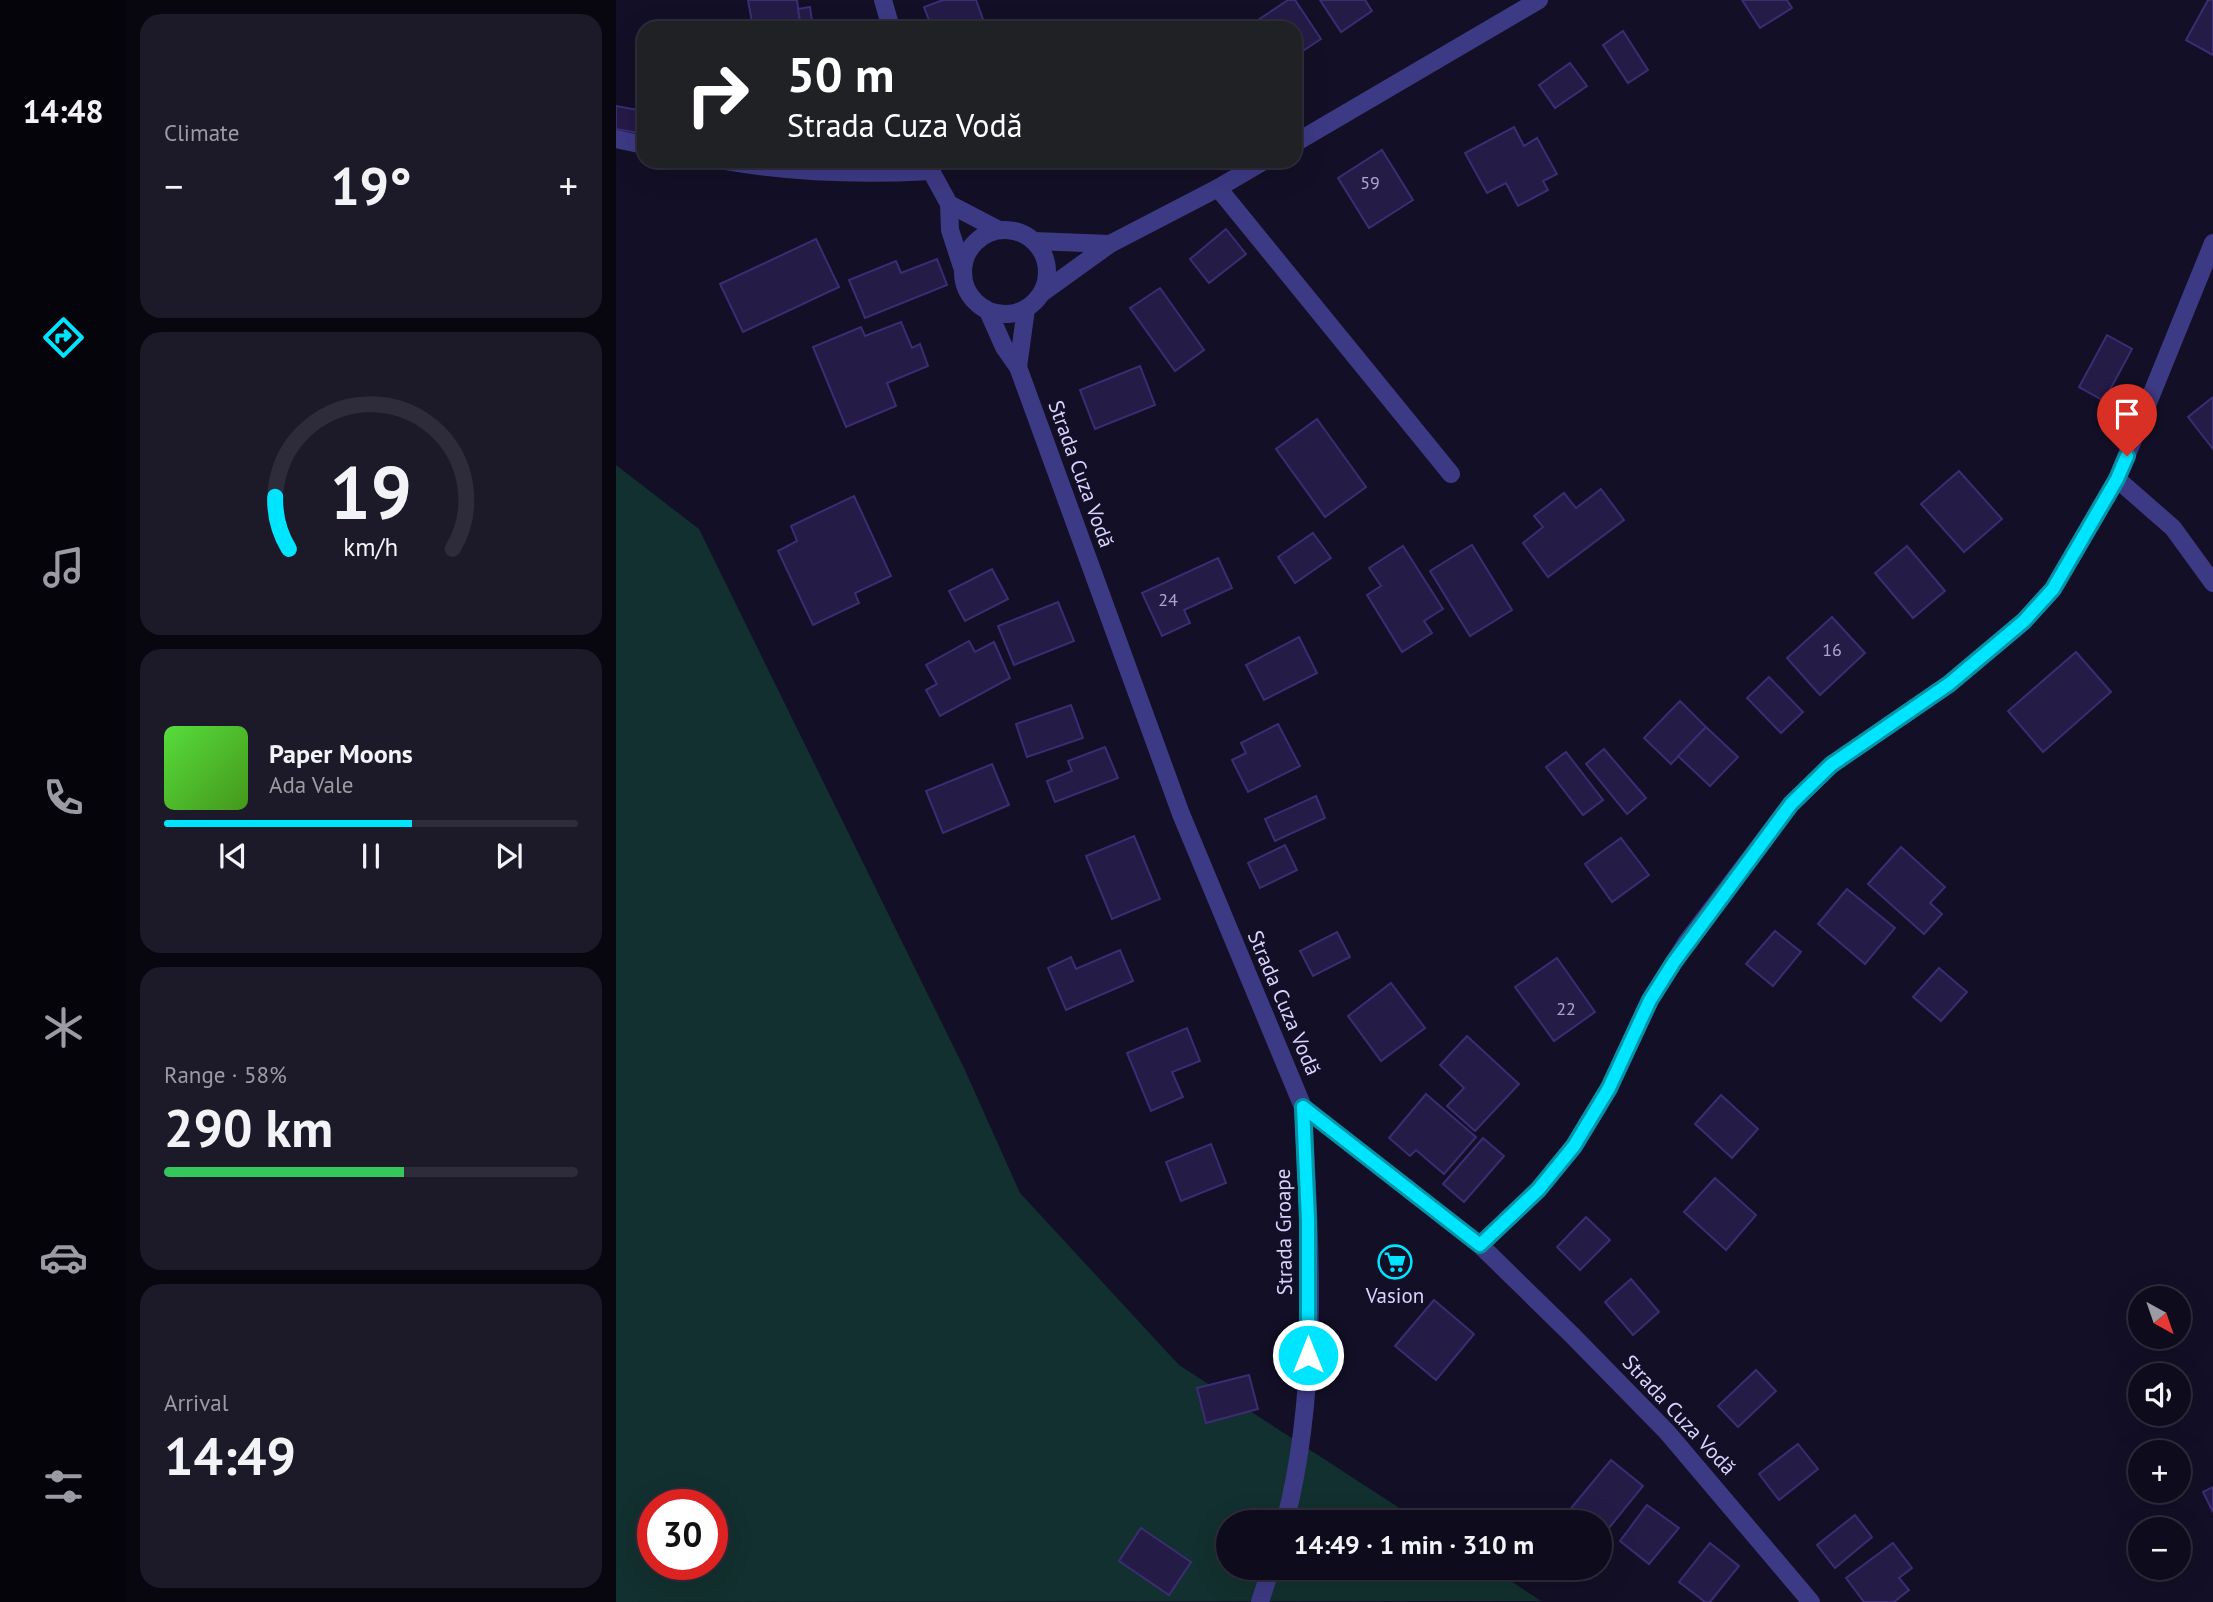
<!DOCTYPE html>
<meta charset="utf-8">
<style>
body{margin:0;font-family:"PT Sans",sans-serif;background:#1c1929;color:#f1f3f6;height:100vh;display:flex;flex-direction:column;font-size:26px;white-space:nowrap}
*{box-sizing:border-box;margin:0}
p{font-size:23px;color:#9b9ba3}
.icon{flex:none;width:38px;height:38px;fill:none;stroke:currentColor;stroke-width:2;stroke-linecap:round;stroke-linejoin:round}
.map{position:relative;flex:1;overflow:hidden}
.side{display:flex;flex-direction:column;gap:14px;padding:14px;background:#08060f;width:490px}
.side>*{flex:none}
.banner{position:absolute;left:21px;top:21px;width:665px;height:147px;border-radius:21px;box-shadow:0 7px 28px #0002,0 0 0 2px #2e2b3b;background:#202124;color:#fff;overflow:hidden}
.needle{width:46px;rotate:140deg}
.controls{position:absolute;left:1512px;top:1286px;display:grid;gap:14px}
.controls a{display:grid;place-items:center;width:63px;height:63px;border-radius:50%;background:#0e0b1c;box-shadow:0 7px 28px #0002,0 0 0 2px #2e2b3b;font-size:35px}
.speed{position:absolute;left:21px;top:1489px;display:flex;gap:14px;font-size:35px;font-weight:700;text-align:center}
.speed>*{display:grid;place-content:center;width:91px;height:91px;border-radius:50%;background:#0e0b1c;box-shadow:0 7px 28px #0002,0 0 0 2px #2e2b3b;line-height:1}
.speed .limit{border:10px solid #d22;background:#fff;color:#111}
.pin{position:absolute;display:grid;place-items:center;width:60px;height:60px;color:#fff;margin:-72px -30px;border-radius:50% 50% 50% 0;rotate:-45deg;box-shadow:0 0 7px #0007}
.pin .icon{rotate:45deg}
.me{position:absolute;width:77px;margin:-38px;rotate:0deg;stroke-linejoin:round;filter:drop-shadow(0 0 5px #0008)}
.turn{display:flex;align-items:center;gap:24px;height:147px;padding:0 35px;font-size:32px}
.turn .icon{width:91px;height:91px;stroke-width:2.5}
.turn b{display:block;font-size:49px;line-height:60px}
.big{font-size:52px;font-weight:600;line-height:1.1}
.side .card{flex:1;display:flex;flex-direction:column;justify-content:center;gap:10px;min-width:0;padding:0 24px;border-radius:21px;background:#1c1929}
.side .dial{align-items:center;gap:0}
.dial svg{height:182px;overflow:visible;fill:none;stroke:#2e2b3b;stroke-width:7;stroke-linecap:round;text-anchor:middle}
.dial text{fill:#f1f3f6;stroke:none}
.song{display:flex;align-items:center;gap:21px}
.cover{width:84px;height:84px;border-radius:10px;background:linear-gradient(135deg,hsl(110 70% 55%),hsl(100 70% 35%))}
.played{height:7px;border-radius:4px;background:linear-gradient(90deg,#00e5ff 60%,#2e2b3b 60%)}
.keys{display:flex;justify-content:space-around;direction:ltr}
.heat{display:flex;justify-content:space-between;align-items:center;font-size:38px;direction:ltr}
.charge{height:10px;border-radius:5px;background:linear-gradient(90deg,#34c759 58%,#2e2b3b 0)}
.trip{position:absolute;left:600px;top:1510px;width:396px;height:70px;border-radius:35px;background:#0e0b1c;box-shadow:0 7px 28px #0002,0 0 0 2px #2e2b3b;font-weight:600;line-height:70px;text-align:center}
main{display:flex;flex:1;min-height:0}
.tabs{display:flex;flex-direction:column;width:126px;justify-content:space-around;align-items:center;background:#06040b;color:#9b9ba3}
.tabs .icon{width:49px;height:49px}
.tabs .selected{color:#00e5ff}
.tabs b{font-size:32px;color:#f1f3f6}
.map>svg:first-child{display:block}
.green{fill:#12302f;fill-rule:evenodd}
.building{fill:#241b47;stroke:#3b2d73;stroke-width:2}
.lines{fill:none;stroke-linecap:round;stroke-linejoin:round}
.minor{stroke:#3d3a85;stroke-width:18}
.route-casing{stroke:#0095a6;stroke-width:18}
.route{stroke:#00e5ff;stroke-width:12}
.labels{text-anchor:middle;stroke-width:7;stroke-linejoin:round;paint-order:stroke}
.number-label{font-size:18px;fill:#aca6d1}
.street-label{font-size:21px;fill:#d9d4ff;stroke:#130f26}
.poi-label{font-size:21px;fill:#d9d4ff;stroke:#130f26}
</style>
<main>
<nav class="tabs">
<b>14:48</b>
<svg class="icon selected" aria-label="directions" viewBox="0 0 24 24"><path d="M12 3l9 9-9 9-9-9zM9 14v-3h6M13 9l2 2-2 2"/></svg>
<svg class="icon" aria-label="music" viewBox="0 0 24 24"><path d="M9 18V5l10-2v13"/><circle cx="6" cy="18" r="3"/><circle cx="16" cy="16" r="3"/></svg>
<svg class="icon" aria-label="phone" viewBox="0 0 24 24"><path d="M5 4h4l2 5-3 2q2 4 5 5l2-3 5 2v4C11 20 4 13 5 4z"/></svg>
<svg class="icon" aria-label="climate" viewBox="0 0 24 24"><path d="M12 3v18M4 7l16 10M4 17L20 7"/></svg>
<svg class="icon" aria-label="car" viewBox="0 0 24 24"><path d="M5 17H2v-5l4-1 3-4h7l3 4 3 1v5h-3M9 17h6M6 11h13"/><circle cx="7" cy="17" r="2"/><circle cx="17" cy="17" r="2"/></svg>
<svg class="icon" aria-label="filters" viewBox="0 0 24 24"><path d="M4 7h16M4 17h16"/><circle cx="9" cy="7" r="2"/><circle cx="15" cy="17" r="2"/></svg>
</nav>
<section class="side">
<div class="card"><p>Climate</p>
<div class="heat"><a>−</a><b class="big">19°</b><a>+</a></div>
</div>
<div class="card dial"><svg viewBox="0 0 100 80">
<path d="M14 69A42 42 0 1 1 86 69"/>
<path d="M14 69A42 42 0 0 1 8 46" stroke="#00e5ff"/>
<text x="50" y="56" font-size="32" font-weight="700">19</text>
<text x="50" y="72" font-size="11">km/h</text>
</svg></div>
<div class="card">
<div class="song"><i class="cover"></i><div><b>Paper Moons</b><p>Ada Vale</p></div></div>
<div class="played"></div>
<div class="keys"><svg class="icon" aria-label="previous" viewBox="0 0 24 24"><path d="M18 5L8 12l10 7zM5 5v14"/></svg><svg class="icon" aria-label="pause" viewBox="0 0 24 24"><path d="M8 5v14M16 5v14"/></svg><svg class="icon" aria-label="next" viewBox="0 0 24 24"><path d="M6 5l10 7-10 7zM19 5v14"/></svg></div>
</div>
<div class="card"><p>Range · 58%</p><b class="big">290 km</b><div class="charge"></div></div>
<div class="card"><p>Arrival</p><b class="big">14:49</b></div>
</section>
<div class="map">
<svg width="1597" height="1602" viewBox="0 0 1597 1602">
<rect width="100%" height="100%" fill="#130f26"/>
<path class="green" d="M0,465l83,64 265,539 56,125 159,172 242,157h-193v46h263l50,33 -925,1zM37,1505h59v59h-59z"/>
<g class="building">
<polygon points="132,0 181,0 185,28 137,28"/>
<polygon points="327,0 360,0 368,22 353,28 316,28 308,7"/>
<polygon points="672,0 679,0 705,39 679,56 679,28 643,28 639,22"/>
<polygon points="704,0 749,0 756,11 725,32"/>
<polygon points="1126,0 1171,0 1176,8 1144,28"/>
<polygon points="1592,0 1597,0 1597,55 1570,40"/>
<polygon points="194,7 197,28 185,28 182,9"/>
<polygon points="1007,31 1032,70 1012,83 987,45"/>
<polygon points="954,63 971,86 939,108 923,85"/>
<polygon points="0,106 28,111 28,134 0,129"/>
<polygon points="898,127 908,146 921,138 941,174 927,181 932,190 902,206 890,183 871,193 849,153"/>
<polygon points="766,150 797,200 753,228 722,178"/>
<polygon points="610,229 630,254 593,283 574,259"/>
<polygon points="200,239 223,287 127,332 104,284"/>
<polygon points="321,259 331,285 249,318 233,280 280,261 285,273"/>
<polygon points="544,288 588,350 559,371 514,308"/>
<polygon points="285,322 296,348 304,344 312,366 271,383 280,406 230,427 197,347 245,327 249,336"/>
<polygon points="1491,335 1516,349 1488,401 1463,387"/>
<polygon points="524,366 539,405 479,429 464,390"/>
<polygon points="1597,397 1597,449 1572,417"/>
<polygon points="701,419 750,487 709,517 660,449"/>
<polygon points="1343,471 1386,519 1348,552 1305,504"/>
<polygon points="985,489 1008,520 932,577 907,543 927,527 918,516 948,493 960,508"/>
<polygon points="238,496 275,576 239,593 243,603 197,625 162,551 181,541 175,526"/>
<polygon points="697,533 715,558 679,583 662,557"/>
<polygon points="856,545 896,610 854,636 814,571"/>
<polygon points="787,546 827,609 808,621 816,633 786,652 751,595 765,586 753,568"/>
<polygon points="1291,546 1329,591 1297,618 1259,573"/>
<polygon points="602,558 616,588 568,610 574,623 546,636 526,593"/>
<polygon points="376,569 392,599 349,621 333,591"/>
<polygon points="442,602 458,641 398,665 382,626"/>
<polygon points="1216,617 1249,653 1204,695 1171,658"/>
<polygon points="683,637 701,673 648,700 630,665"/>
<polygon points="353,641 359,652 378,642 394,678 324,716 310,690 321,684 310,665"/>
<polygon points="1460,652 1495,692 1427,752 1392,711"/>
<polygon points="1153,677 1187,712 1165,733 1131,698"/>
<polygon points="1064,701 1090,727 1055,764 1028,738"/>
<polygon points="455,705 467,738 411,757 400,724"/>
<polygon points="662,724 684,766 632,792 616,760 630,753 625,743"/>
<polygon points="1090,727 1122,757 1094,786 1062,756"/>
<polygon points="489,747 502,778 439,802 431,781 456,771 452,761"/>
<polygon points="988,749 1030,798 1011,814 970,764"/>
<polygon points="950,752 987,800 967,815 930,767"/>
<polygon points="376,764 393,805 327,833 310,791"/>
<polygon points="700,796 709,818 659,841 649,819"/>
<polygon points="518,836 544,899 496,919 470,856"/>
<polygon points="1005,838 1033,875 996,902 969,864"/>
<polygon points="669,845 681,870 644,888 632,863"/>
<polygon points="1285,847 1329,887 1314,903 1326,914 1308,934 1252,884"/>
<polygon points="1231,889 1279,928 1249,964 1202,924"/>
<polygon points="1159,931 1185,952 1157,986 1130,964"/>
<polygon points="721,932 734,957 697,976 684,951"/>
<polygon points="504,950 517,981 450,1010 432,968 455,957 460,969"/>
<polygon points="941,958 979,1012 938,1041 899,987"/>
<polygon points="1323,968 1351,992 1325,1021 1297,997"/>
<polygon points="775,983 809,1028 765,1061 732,1016"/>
<polygon points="571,1028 584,1061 556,1072 567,1097 535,1111 511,1053"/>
<polygon points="851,1036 903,1084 859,1131 831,1106 848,1088 824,1065"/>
<polygon points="810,1094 860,1137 828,1174 800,1150 794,1156 773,1138"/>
<polygon points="1105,1095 1142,1129 1116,1158 1079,1124"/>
<polygon points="867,1138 888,1156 848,1202 827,1184"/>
<polygon points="595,1144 610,1183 565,1201 550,1162"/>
<polygon points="1099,1178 1140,1215 1110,1250 1068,1212"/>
<polygon points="970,1217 994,1240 964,1270 941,1247"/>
<polygon points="1015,1279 1043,1312 1017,1335 989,1302"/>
<polygon points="818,1300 858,1334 820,1380 779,1346"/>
<polygon points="1140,1370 1160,1391 1122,1427 1102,1406"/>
<polygon points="633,1375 642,1409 590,1423 581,1388"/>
<polygon points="1182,1444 1202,1469 1163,1500 1143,1474"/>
<polygon points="995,1460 1027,1486 984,1539 984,1522 963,1522 951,1513"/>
<polygon points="1597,1487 1597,1512 1587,1492"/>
<polygon points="1031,1505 1063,1528 1033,1564 1004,1541"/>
<polygon points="1239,1515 1256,1537 1219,1568 1201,1545"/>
<polygon points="525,1528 575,1562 553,1595 503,1561"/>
<polygon points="1094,1543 1123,1566 1094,1602 1089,1602 1063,1582"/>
<polygon points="1277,1543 1296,1568 1283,1578 1293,1590 1278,1602 1248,1602 1230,1578"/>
</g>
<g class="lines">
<g class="minor">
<polyline points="267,0 275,28"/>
<polyline points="0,139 28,145"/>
<polyline points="679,143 923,0"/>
<path d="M109,161c68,12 137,14 206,10"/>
<polyline points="313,161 315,171 333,204 334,230 346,267"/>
<polyline points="602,188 835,474"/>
<polyline points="333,204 383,230"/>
<circle cx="389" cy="272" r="42"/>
<polyline points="418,241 494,244"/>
<polyline points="426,293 494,244 602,188 648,161"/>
<polyline points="372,311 388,347 402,367 565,814 687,1107 864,1245 956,1335 1051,1432 1195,1602"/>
<polyline points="402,367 410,309"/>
<polyline points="1501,479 1557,528 1597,583"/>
<polyline points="864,1245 922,1190 958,1146 993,1088 1034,1000 1070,943 1175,804 1215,765 1333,684 1408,621 1437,589 1501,479 1597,243"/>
<path d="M669,1522c35,-134 25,-277 18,-415"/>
<polyline points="644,1602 655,1568"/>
</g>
</g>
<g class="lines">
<defs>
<polyline id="route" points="692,1355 692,1220 687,1107 864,1245 922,1190 958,1146 993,1088 1034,1000 1058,962 1175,804 1215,765 1333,684 1408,621 1437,589 1501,479 1511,456"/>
</defs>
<use href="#route" class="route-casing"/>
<use href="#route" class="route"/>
</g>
<defs>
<symbol id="supermarket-ring" viewBox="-11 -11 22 22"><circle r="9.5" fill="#130f26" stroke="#00e5ff" stroke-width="1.5"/><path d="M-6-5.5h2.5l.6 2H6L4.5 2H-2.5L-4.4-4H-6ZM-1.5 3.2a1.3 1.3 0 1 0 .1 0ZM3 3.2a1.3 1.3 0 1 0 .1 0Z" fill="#00e5ff"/></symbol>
</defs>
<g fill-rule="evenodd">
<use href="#supermarket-ring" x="760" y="1243" width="38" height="38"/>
</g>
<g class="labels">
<g class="number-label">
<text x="754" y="189">59</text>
<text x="552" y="606">24</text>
<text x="1216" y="656">16</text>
<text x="950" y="1015">22</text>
</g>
<g class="street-label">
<text transform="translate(465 474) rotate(70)" y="7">Strada Cuza Vodă</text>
<text transform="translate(668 1003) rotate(67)" y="7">Strada Cuza Vodă</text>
<text transform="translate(668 1232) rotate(-91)" y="7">Strada Groape</text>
<text transform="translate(1063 1415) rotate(47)" y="7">Strada Cuza Vodă</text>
</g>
<g class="poi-label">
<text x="779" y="1303">Vasion</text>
</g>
</g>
</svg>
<div class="controls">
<a><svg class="needle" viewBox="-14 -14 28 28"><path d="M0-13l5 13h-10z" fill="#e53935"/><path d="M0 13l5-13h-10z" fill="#9b9ba3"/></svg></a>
<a><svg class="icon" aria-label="sound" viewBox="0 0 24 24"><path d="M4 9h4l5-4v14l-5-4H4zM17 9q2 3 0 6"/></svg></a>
<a>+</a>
<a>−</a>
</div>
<div class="speed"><div class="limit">30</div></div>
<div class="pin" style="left:1511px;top:456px;background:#d93025"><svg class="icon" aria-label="arrive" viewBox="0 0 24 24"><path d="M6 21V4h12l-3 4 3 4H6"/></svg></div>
<svg class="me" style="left:692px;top:1355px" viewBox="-20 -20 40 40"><circle r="17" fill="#00e5ff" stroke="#fff" stroke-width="3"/><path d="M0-11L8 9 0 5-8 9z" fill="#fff"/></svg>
<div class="trip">14:49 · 1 min · 310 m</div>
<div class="banner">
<div class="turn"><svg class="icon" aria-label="right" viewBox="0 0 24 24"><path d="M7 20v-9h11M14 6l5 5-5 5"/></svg><div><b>50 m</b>Strada Cuza Vodă</div></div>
</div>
</div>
</main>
